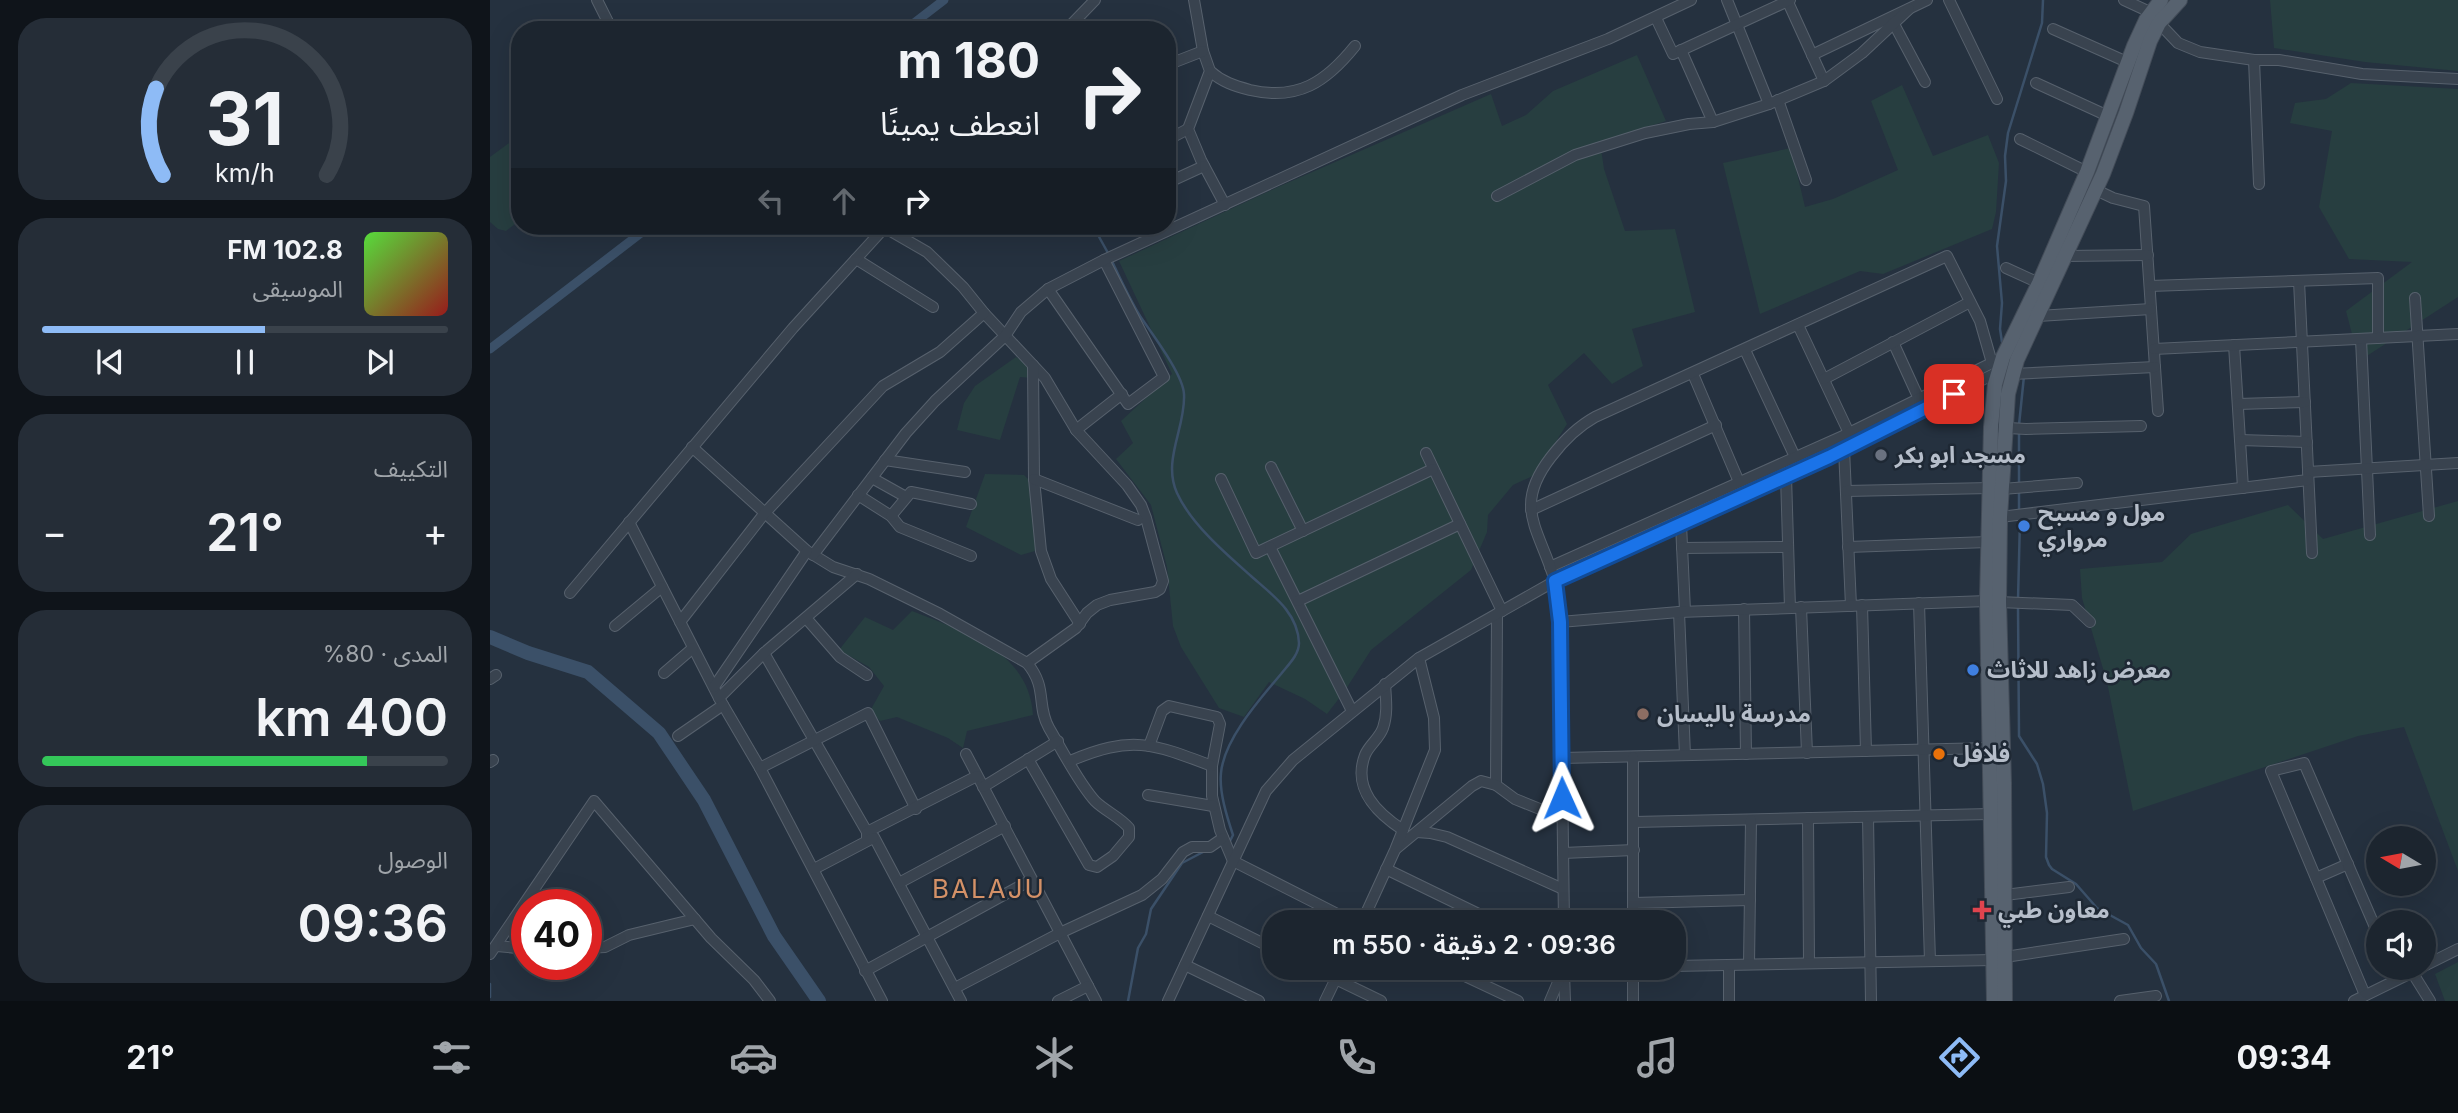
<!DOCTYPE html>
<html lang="ar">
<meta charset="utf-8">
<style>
body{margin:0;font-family:Inter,"Noto Sans Arabic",sans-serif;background:#252d37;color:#f1f3f6;direction:rtl;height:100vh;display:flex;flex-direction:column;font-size:26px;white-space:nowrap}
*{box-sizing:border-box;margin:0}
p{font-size:23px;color:#a0a5aa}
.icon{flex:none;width:38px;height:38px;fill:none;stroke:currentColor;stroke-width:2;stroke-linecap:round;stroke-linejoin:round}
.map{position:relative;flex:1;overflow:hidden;direction:ltr}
.sheet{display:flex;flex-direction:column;gap:18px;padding:18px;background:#0f141a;width:490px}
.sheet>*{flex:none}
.hud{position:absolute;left:21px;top:21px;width:665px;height:214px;border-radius:28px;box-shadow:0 7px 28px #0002,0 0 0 2px #3a424b;direction:rtl;background:#1c252f;color:#f1f3f6;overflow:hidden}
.needle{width:46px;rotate:280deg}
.controls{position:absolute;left:1876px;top:826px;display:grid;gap:14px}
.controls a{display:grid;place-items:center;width:70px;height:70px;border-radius:50%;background:#1c252f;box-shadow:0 7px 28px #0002,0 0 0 2px #3a424b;font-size:35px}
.speed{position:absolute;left:21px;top:889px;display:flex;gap:14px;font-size:35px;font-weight:700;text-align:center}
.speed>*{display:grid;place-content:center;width:91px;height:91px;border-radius:50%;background:#1c252f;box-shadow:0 7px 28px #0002,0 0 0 2px #3a424b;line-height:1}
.speed .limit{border:10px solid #d22;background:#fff;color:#111}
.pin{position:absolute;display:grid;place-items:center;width:60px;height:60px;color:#fff;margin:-30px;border-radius:14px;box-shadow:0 4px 10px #0006}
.me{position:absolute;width:77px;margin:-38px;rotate:359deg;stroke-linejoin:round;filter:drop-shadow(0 0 5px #0008)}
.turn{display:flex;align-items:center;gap:24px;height:147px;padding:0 21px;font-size:32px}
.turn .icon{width:91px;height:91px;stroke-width:2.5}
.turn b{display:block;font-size:49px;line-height:60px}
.lanes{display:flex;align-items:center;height:66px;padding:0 21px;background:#0003;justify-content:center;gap:35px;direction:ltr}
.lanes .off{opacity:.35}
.big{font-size:52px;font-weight:600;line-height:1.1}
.sheet .tile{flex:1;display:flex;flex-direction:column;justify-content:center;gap:10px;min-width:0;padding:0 24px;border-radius:28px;background:#252d37}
.sheet .dial{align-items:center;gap:0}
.dial svg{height:182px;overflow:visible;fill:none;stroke:#3a424b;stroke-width:7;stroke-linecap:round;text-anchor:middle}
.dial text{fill:#f1f3f6;stroke:none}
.song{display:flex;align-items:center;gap:21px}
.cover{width:84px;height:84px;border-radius:10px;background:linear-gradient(135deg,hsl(110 70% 55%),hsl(0 70% 35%))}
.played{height:7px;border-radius:4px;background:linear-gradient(90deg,#8ebbf6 55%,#3a424b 55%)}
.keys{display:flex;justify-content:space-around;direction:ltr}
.heat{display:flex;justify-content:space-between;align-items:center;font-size:38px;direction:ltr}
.charge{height:10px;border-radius:5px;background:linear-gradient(90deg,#34c759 80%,#3a424b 0)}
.trip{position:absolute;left:772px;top:910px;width:424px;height:70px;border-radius:28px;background:#1c252f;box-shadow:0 7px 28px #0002,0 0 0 2px #3a424b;font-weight:600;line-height:70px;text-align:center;direction:rtl}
.tab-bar{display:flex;height:112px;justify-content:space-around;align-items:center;background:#0b0f13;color:#a0a5aa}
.tab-bar .icon{width:49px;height:49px}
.tab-bar .on{color:#8ebbf6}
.tab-bar b{font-size:32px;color:#f1f3f6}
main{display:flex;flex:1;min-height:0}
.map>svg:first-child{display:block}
.green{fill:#273e40}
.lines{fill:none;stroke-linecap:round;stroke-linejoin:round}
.stream{stroke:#3b5068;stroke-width:2.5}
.canal{stroke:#3b5068;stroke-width:9}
.river{stroke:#3b5068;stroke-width:14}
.minor-casing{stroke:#57616d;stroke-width:12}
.major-casing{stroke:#434c58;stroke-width:16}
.minor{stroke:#39434f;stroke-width:10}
.major{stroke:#57626f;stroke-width:14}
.route-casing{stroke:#114b97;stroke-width:18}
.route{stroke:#1a73e8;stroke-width:12}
.worship-dot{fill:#6b7280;stroke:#1e2834;stroke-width:2.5}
.shop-dot{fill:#3f7fe0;stroke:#1e2834;stroke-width:2.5}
.education-dot{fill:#8d6e63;stroke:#1e2834;stroke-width:2.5}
.food-dot{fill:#e8710a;stroke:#1e2834;stroke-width:2.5}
.health-dot{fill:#e0444e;stroke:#1e2834;stroke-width:2.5}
.labels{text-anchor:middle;stroke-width:5;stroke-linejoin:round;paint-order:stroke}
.poi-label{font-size:23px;font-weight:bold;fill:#b6beca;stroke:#1e2834;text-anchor:start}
.quarter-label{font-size:26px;letter-spacing:2px;fill:#d49167;stroke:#1e2834}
</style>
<main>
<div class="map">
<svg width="1968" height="1001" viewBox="0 0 1968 1001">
<rect width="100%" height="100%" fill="#25313f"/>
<g class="green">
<polygon points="1780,0 1968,0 1968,71 1875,62 1784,48"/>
<polygon points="1147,55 1176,121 1110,142 1114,169 1135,231 1185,229 1205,312 1142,329 1153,366 1122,384 1094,353 1058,385 1077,424 1045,475 1023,485 998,515 997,532 981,570 881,650 854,692 837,714 815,699 779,682 754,717 729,708 691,647 683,626 677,567 661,505 626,459 643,443 631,421 682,374 629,261 788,187 1001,94 1012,126 1036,115 1063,91"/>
<polygon points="1861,83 1968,89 1968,297 1869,361 1856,311 1922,262 1859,259 1829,207 1842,131 1800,123 1805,103 1836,99"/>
<polygon points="1412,85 1443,156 1498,135 1509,163 1506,212 1502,229 1393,274 1370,271 1270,314 1233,163 1301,148 1315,207 1343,199 1408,170 1381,101"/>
<polygon points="30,135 30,220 16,231 8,229 0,222 0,157"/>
<polygon points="526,357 542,367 542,378 530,377 510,440 467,430 474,403 485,386"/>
<polygon points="495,474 534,475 543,484 547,545 545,551 531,555 476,527"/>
<polygon points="1968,501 1968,871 1914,727 1868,736 1643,811 1617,682 1592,598 1590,569 1672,562 1701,534 1798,505 1833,539"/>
<path d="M422,611c50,20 117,39 121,104l-66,16 -4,17 -15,-10 -51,-21 -17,4 -10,-10 14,-25 -15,-19 -30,-17 26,-33 28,13z"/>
<polygon points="1968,962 1968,1001 1955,1001 1945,974"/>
</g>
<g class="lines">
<g class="stream">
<polyline points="472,24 476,30"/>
<polyline points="603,226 618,253"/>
<path d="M621,259c9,19 18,39 29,57 12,18 43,58 44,78 2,33 -22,66 -7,99 14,31 49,61 74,83 20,18 47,36 48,67 0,12 -11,22 -18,31 -21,25 -57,65 -60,99 -2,19 6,44 12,62l-3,6"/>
<polyline points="1512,342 1510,329 1512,303 1507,246 1516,181 1515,156 1518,133 1552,23 1553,0"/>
<polyline points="1529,425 1534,376"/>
<polyline points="1529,485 1529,432"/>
<polyline points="1529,491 1529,513"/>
<polyline points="1528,600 1530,519"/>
<polyline points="1528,607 1529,736 1547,764 1553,784 1557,813 1556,857 1559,865 1562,869 1586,884 1607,908 1638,925 1651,948 1666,964 1679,1001"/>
<polyline points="0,984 0,997"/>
<polyline points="638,1001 648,948 656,934 661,909 692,863 715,851"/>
</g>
<g class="canal">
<polyline points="415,30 454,0"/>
<polyline points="0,349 160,226"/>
</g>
<polyline class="river" points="0,637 38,653 98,672 169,733 214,800 284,936 329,1001"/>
<defs>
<g id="minor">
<polyline points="107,0 122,30"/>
<polyline points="704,0 713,51 720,71 698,129 711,160 735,205"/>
<polyline points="1237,0 1279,104"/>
<polyline points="1297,0 1334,81"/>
<polyline points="1459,0 1507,99"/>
<polyline points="1634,0 1662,13"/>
<polyline points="1166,18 1183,54 1300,0"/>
<polyline points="1669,23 1688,43 1710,52 1764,60 1789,60 1872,74 1968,79"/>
<polyline points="1404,24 1435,82"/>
<polyline points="1563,29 1637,62"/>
<polyline points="576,30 605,0"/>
<polyline points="1191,50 1223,122"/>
<polyline points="1322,55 1437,0"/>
<polyline points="1764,60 1769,184"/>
<polyline points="677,65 713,51"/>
<path d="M720,71c12,11 25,15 40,19 48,11 76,-8 105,-44"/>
<polyline points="1546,83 1618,116"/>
<polyline points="1288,100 1316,180"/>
<polyline points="1530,139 1597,172"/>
<polyline points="677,140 698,129"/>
<polyline points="677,183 714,166"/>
<polyline points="1606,190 1623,198 1654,206 1668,411"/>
<polyline points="1007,196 1085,155 1155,133 1199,124 1223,122 1279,104 1334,81 1372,53 1419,9"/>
<polyline points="392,226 437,252 473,287 494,313 555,378 586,430 637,485 651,505 656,518 673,581 670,589 665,592 620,600 607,605 597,613 586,628 537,663"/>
<polyline points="1576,256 1658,255"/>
<polyline points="366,259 443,307"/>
<polyline points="1516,268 1549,283"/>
<polyline points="1809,281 1822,553"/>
<polyline points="1660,286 1888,278 1888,338"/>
<polyline points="558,289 638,404 674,377 614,260"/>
<polyline points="1925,298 1939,516"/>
<polyline points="1548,316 1661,309"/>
<polyline points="1308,325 1359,433"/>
<polyline points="1871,339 1880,535"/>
<polyline points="1403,342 1429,399"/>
<polyline points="1744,345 1753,488"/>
<polyline points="1664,349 1968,334"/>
<polyline points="1255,350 1305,457"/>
<polyline points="543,365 544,479 551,551 561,579 590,624"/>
<polyline points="1203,374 1249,482"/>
<polyline points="1522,374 1665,367"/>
<polyline points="1334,379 1480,302"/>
<polyline points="1748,404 1815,402"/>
<polyline points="1501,427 1536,429 1651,426"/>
<polyline points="586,430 632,394"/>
<polyline points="1750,440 1817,442"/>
<path d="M202,447l115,104 26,16 36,12 71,35 87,49c21,25 9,42 22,65 13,22 29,54 46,73 10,10 25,16 34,27v9l-16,19 -16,11 -8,-2 -61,-106"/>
<polyline points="1354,449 1361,606"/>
<polyline points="936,453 1012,611"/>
<polyline points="395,460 475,472"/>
<polyline points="781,467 813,531"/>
<polyline points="1818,472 1968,463"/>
<polyline points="1296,476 1300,608"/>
<polyline points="382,478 416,497"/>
<polyline points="544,479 648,520"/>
<polyline points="731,479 766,553 943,469"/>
<polyline points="1512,489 1587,483"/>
<polyline points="1356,491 1500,488"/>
<polyline points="368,495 401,516 410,527 481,556"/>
<polyline points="1041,510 1226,425"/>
<polyline points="401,516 421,492 481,504"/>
<polyline points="1510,517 1818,480"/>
<polyline points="139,522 229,698 270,768 392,1001"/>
<polyline points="1191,524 1195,611"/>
<polyline points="780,547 862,711"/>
<polyline points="1358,547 1498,542"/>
<polyline points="1192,548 1298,547"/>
<polyline points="323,555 416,433 445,401 515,336 531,312 558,289 614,260 972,95 1118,39 1201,0"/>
<polyline points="1060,567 1353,436 1508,360"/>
<polyline points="80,593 303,328 396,226"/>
<polyline points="808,601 970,524"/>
<polyline points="1509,602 1582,605 1600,622"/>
<polyline points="1429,603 1440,961"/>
<polyline points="1372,605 1376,751"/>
<polyline points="1311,607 1317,753"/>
<polyline points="1254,609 1256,754"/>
<polyline points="1189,612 1195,755"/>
<polyline points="316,618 350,657 377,675"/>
<polyline points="190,622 274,514 393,386 450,352 494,313"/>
<polyline points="1070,622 1189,612 1497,601"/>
<polyline points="125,626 172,587"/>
<polyline points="274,653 377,832 384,837 471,1001"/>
<polyline points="174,673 203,648"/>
<polyline points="0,679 6,675"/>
<path d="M895,684c1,15 3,30 -2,44 -4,11 -14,17 -18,27 -13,34 12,58 38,75"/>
<polyline points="224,687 317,551"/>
<polyline points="229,698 274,653 367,574"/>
<polyline points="188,736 233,705"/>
<polyline points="659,746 672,711 679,706 727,717 730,724 722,766 722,796 730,830 743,861 863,922"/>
<polyline points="476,754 606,1001"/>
<polyline points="1072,758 1499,748"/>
<path d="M580,761c61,-26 82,-18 142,5"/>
<polyline points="0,762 3,760"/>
<polyline points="270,768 378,713 426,809"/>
<polyline points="1006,785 1007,614"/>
<polyline points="493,787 568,741"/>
<polyline points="658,795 723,806"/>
<polyline points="1378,817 1381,1001"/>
<polyline points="1318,818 1319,963"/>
<polyline points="1144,822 1500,814"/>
<polyline points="927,832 940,833 957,837 1073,889"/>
<polyline points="377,838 377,832 487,776"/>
<polyline points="907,848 982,786 991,781 1006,785 1025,799 1072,818"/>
<polyline points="1073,853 1144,850"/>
<polyline points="324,869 383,838"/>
<polyline points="896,869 1005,922"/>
<polyline points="1826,878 1858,864"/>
<polyline points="409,883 515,826"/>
<polyline points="1515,895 1579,887"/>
<polyline points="1143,903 1260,900"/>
<polyline points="718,916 784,949"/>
<polyline points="872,922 905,850 945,750 944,718 929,658"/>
<path d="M1074,922l-4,-300c-2,-14 -2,-30 -6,-44 -16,-51 -41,-72 -3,-121 13,-17 26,-30 44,-40l352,-161 33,65 12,42"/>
<polyline points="1143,922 1143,757"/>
<polyline points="7,946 37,949"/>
<polyline points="96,948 115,947 139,935 205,919"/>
<polyline points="0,954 104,801 221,938 264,980 280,1001"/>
<polyline points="1515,957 1634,939"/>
<polyline points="1259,964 1261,820"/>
<polyline points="695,965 769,1001"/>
<polyline points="1239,965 1239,1001"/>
<polyline points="1183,966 1504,960"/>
<polyline points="1934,966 1968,949"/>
<polyline points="823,968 891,1001"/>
<polyline points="958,968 1028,1001"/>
<polyline points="375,971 541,880"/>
<polyline points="1074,972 1075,1001"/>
<polyline points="1922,972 1940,1001"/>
<polyline points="465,988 570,933 652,895 672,879 693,852 702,847 720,847 733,838"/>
<polyline points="1875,995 1781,771 1814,763 1888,934"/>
<polyline points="568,1001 598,986"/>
<polyline points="678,1001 776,791 803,760 929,658 1065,581 1339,457 1508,372"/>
<polyline points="835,1001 851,968"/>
<polyline points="1060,1001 1074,968"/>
<polyline points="1143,1001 1143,968"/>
<polyline points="1630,1001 1666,996"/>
<polyline points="1864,1001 1931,968"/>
</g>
<g id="major">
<polyline points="1504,1001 1497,601 1501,427 1505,384 1513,357 1549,283 1597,172 1644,46 1656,20 1671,0"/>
<polyline points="1515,1001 1514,783 1509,602 1510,517 1518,394 1527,360 1613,174 1636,113 1660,41 1669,23 1690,0"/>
</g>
</defs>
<use href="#minor" class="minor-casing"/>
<use href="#major" class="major-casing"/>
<use href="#minor" class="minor"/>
<use href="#major" class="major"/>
</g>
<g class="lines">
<defs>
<polyline id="route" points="1072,798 1070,622 1065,581 1339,457 1464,394"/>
</defs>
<use href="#route" class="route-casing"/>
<use href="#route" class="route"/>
</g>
<circle class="worship-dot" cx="1391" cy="455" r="7"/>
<g class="shop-dot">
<circle cx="1534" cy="526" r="7"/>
<circle cx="1483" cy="670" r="7"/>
</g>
<circle class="education-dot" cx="1153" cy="714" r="7"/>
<circle class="food-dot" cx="1449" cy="754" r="7"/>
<path class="health-dot" d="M1488.5 899.5h7v7h7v7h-7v7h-7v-7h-7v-7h7z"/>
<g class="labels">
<g class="poi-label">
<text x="1405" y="463">مسجد ابو بكر</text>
<text x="1548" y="521">مول و مسبح<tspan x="1548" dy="26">مرواري</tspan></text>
<text x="1497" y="678">معرض زاهد للاثاث</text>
<text x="1167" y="722">مدرسة بالیسان</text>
<text x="1463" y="762">فلافل</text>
<text x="1508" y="918">معاون طبي</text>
</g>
<g class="quarter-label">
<text x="499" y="898">BALAJU</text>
</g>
</g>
</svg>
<div class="controls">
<a><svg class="needle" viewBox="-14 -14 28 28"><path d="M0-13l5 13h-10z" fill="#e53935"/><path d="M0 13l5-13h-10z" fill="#a0a5aa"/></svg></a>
<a><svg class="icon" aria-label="sound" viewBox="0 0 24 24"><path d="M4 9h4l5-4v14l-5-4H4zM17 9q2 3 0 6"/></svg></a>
</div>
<div class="speed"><div class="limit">40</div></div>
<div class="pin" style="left:1464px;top:394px;background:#d93025"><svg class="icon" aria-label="arrive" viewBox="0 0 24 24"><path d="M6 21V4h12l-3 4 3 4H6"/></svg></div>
<svg class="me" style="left:1072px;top:798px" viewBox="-20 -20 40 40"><path d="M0-17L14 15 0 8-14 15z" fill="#1a73e8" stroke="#fff" stroke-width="4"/></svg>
<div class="trip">09:36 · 2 دقيقة · 550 m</div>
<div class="hud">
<div class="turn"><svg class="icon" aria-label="right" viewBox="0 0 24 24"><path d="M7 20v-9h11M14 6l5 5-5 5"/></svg><div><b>180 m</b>انعطف يمينًا</div></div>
<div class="lanes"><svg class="icon off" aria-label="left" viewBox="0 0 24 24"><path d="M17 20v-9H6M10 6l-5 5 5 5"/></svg><svg class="icon off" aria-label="ahead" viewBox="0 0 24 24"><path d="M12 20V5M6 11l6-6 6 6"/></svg><svg class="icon" aria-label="right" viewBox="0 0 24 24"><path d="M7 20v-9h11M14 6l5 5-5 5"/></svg></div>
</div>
</div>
<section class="sheet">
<div class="tile dial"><svg viewBox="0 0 100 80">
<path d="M14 69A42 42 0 1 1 86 69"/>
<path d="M14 69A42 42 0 0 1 11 31" stroke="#8ebbf6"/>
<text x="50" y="56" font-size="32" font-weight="700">31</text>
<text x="50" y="72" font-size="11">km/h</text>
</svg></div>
<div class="tile">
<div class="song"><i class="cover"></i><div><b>102.8 FM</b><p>الموسيقى</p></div></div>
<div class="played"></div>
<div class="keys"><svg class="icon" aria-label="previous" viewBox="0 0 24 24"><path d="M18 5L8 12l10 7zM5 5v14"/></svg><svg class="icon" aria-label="pause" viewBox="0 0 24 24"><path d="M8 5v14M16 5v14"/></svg><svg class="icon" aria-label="next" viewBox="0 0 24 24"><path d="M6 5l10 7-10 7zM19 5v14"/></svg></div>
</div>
<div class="tile"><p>التكييف</p>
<div class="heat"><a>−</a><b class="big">21°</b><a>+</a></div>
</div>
<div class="tile"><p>المدى · 80%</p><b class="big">400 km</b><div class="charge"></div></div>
<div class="tile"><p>الوصول</p><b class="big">09:36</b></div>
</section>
</main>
<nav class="tab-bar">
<b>09:34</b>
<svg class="icon on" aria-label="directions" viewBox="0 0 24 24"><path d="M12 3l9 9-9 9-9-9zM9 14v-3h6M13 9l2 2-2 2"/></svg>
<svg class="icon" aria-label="music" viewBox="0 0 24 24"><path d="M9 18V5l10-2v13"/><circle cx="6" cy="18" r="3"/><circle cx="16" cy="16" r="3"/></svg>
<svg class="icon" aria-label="phone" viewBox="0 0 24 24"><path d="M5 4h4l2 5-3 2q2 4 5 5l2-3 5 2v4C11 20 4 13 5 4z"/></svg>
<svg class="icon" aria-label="climate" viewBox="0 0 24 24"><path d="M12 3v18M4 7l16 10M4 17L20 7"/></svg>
<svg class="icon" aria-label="car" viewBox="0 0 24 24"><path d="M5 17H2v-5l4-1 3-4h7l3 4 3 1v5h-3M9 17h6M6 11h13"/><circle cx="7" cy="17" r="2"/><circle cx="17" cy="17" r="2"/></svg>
<svg class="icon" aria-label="filters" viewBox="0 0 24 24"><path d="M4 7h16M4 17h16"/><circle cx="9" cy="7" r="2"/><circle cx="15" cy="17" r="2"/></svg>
<b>21°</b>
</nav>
